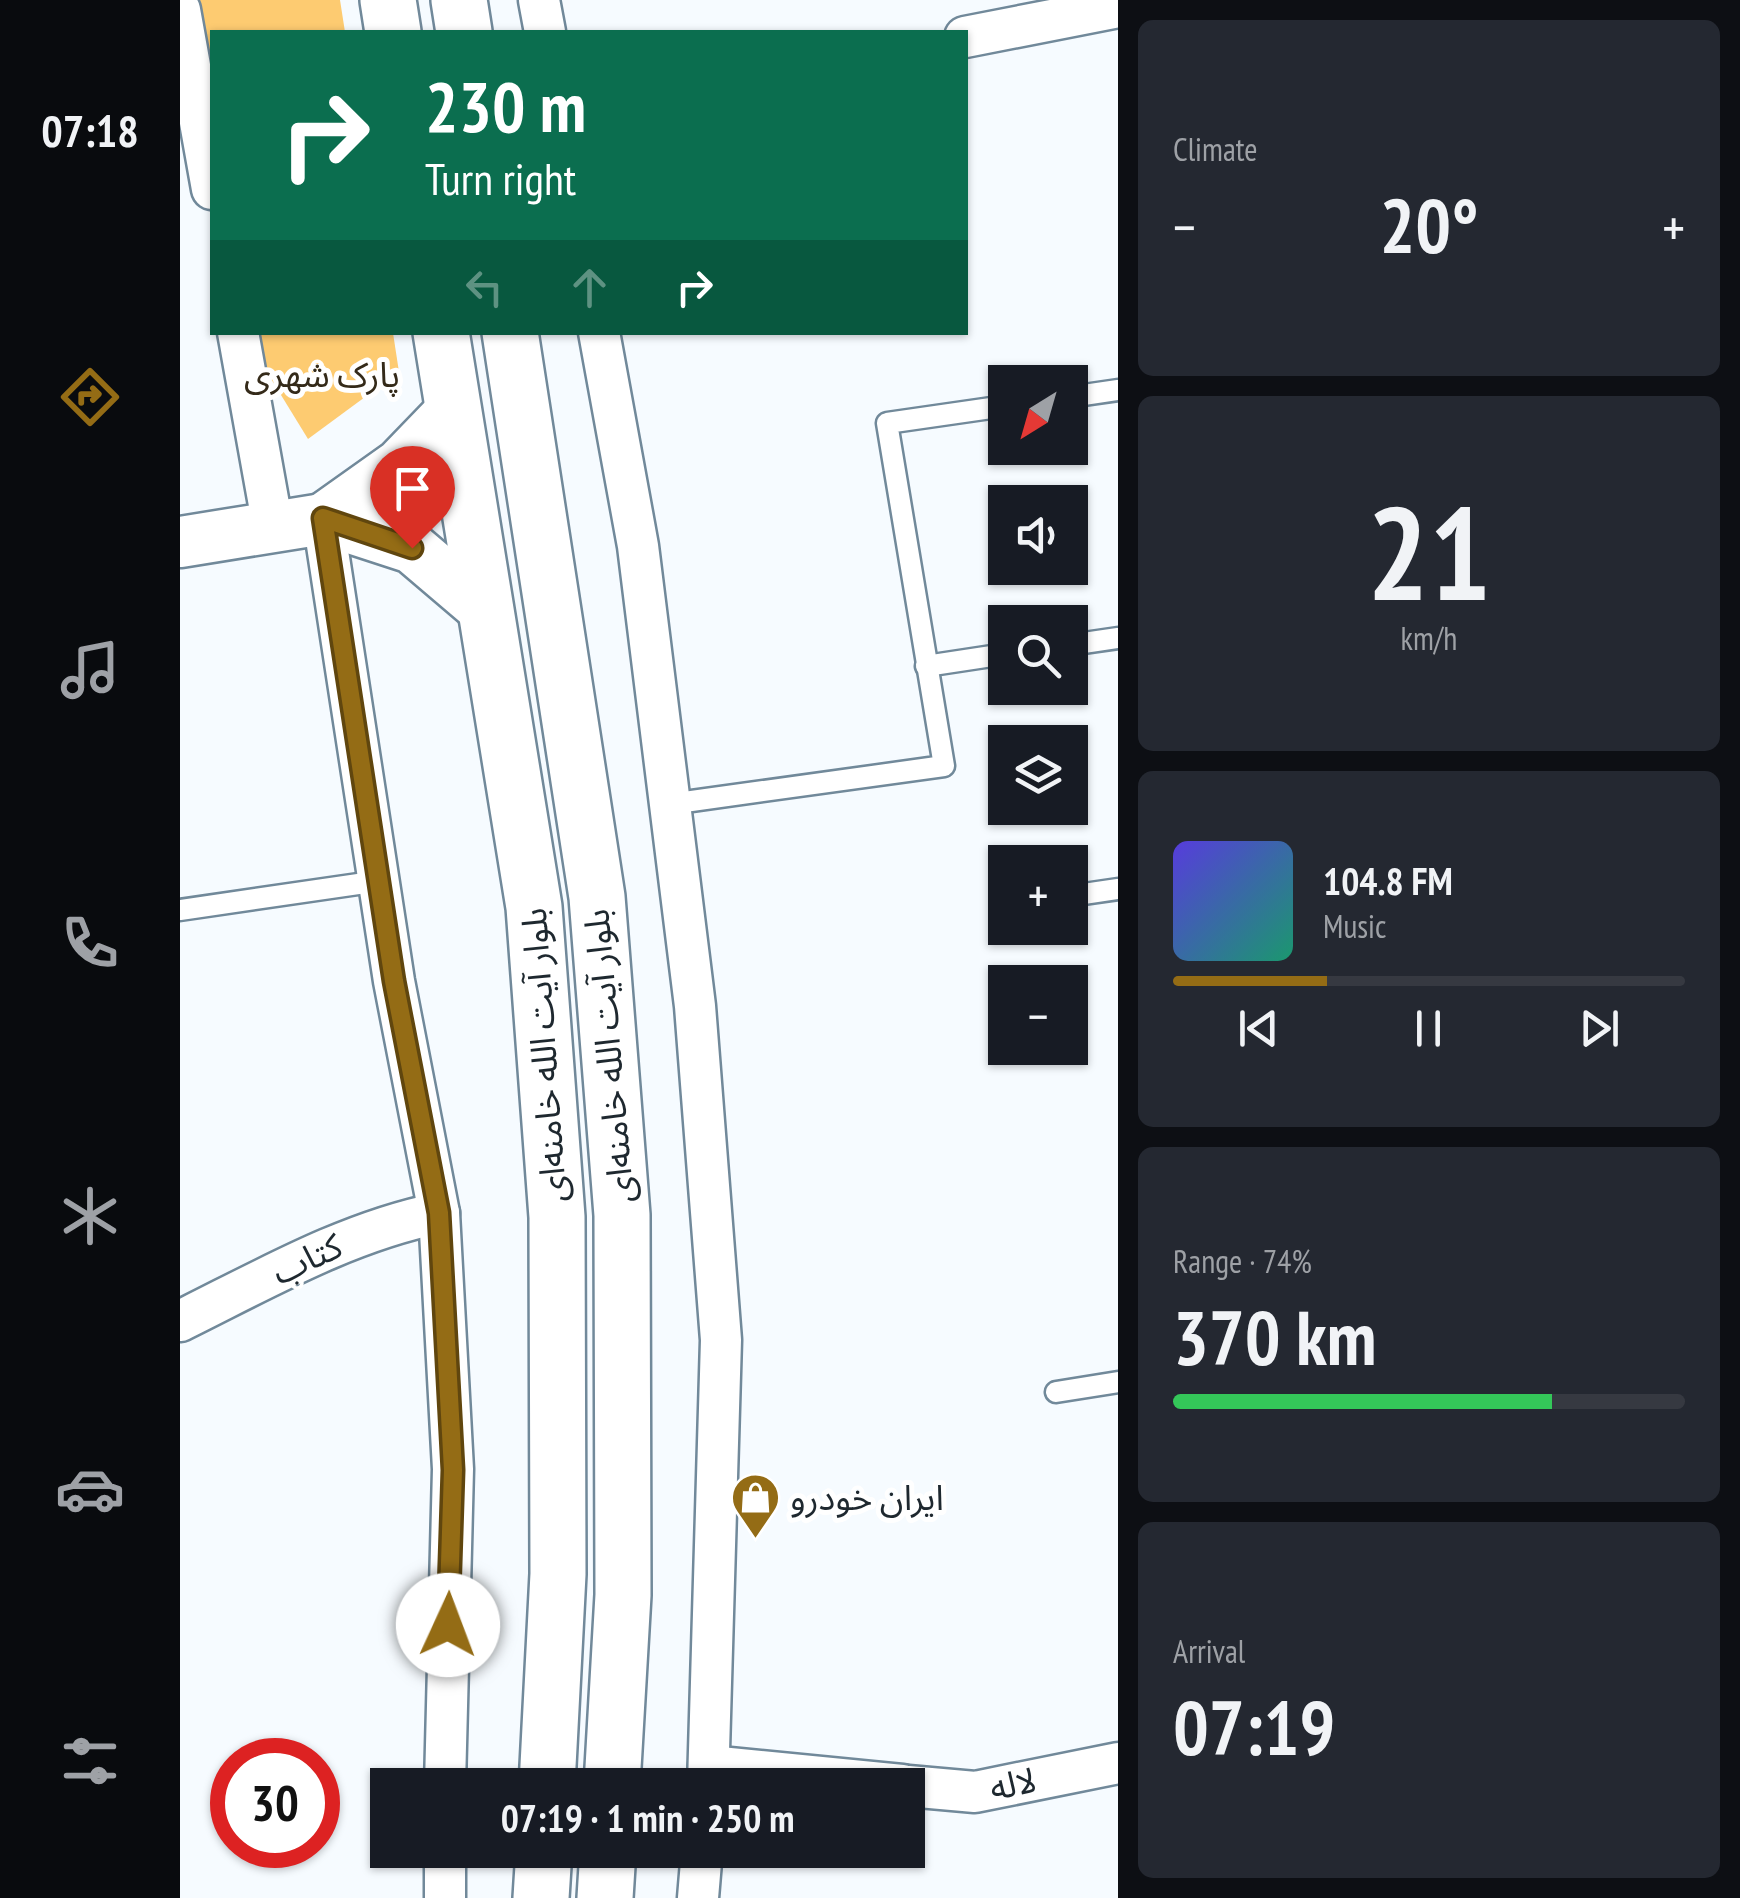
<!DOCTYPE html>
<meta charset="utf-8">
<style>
body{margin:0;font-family:"PT Sans Narrow","Noto Sans Arabic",sans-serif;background:#242831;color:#f1f3f6;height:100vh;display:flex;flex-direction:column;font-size:38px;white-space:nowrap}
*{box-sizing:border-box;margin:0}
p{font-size:32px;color:#9ea1a6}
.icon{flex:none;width:55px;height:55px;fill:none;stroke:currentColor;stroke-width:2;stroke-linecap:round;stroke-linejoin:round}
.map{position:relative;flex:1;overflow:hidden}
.details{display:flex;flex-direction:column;gap:20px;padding:20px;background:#0d0f14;width:622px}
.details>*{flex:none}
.banner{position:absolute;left:30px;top:30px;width:758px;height:305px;border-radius:0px;box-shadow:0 2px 8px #0004;background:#0b6e4f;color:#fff;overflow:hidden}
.needle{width:65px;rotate:217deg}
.fabs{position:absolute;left:808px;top:365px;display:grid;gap:20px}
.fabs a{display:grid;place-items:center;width:100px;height:100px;border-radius:0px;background:#171b24;box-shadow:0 2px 8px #0004;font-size:50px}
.speed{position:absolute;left:30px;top:1738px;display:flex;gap:20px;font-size:50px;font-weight:700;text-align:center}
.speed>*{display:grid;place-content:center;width:130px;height:130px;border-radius:50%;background:#171b24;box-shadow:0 2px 8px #0004;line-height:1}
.speed .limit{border:15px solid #d22;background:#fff;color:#111}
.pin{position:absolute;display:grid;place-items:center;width:85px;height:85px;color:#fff;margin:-102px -42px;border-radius:50% 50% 50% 0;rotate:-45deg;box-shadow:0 0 10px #0007}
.pin .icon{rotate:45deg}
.me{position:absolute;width:110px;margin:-55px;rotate:2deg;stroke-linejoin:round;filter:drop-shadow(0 0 8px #0008)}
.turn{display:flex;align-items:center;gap:35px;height:210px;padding:0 50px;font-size:45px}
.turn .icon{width:130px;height:130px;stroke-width:2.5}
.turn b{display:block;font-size:70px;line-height:85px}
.lanes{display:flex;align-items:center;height:95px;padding:0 50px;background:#0003;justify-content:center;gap:50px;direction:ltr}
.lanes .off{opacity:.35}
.big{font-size:75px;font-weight:600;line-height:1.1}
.details .card{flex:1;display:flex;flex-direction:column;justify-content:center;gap:15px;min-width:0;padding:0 35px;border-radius:15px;background:#242831}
.details .dial{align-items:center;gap:0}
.dial b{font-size:130px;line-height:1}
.song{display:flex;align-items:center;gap:30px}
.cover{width:120px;height:120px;border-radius:15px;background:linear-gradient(135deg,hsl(250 70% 55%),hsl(160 70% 35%))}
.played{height:10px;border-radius:5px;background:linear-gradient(90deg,#946c15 30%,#363941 30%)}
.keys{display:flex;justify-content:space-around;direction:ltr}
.heat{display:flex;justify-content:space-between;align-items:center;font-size:55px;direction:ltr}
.charge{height:15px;border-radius:8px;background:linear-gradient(90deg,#34c759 74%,#363941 0)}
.trip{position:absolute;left:190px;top:1768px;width:555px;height:100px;border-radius:0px;background:#171b24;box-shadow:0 2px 8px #0004;font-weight:600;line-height:100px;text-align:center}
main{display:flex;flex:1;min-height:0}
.tab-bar{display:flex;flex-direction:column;width:180px;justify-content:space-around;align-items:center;background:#090b0e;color:#9ea1a6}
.tab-bar .icon{width:70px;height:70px}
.tab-bar .on{color:#946c15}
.tab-bar b{font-size:45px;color:#f1f3f6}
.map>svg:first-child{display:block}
.green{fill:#fdcb71}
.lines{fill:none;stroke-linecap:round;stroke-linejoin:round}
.service-casing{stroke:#71899a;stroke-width:25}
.minor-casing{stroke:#71899a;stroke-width:45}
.tertiary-casing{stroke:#71899a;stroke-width:55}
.secondary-casing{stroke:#71899a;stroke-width:60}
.service{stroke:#fff;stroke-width:20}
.minor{stroke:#fff;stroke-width:40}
.tertiary{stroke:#fff;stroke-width:50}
.secondary{stroke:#fff;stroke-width:55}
.route-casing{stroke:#60460e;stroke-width:25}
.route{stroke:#946c15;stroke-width:18}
.labels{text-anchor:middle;stroke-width:10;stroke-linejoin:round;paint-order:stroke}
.park-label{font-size:35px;fill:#342a19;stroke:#fff}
.street-label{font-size:35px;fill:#1e282f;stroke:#fff}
.poi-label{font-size:35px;fill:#1e282f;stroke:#fff;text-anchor:start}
</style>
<main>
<nav class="tab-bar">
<b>07:18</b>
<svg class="icon on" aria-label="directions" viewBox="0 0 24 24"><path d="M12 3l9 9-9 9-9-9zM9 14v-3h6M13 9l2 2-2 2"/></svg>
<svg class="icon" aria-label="music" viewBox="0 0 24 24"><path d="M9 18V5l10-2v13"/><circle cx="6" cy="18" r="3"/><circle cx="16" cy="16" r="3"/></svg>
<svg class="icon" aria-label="phone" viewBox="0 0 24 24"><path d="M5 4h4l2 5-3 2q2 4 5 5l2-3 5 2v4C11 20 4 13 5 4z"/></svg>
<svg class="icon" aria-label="climate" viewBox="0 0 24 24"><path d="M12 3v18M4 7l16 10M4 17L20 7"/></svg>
<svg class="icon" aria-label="car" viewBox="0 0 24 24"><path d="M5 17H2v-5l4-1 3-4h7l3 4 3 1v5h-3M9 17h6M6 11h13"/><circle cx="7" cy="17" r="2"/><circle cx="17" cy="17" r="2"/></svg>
<svg class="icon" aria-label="filters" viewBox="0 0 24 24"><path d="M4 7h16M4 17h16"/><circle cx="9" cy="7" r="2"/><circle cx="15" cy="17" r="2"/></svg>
</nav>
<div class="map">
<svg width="938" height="1898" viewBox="0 0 938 1898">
<rect width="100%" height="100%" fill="#f6fbff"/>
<g class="green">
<polygon points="7,0 160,0 165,32 32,32 32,165"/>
<polygon points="63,333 213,333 219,372 128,439"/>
</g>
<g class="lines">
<defs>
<g id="service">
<polyline points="890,397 938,390"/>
<polyline points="890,645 938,638"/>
<polyline points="746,666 825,654"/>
<polyline points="490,804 764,766 707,423 825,406"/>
<polyline points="890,896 938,889"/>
<polyline points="824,905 825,905"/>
<polyline points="0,910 199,881"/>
<polyline points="876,1392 938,1382"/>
</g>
<g id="minor">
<polyline points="359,0 365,32"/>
<polyline points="0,10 32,189"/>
<polyline points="785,37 938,7"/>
<polyline points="58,332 93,527"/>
<polyline points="419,332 458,546 515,1006 541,1340 528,1785"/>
<polyline points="143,519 214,981 259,1213 273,1469 265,1785"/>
<path d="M0,1321c85,-42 166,-89 259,-108"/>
<polyline points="529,1766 722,1785"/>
<polyline points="728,1786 795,1792 938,1763"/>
<polyline points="265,1850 265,1898"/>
<polyline points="518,1898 522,1850"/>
</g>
<g id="tertiary">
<polyline points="274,408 219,465 143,519 232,548 306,611"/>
<polyline points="0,542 143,519"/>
</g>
<g id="secondary">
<polyline points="208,0 213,32"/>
<polyline points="279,0 284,32"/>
<polyline points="261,332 354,907 377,1217 378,1574 367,1785"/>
<polyline points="330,332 417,897 442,1215 443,1595 432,1785"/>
<polyline points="361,1898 364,1850"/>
<polyline points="425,1898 428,1850"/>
</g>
</defs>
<use href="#service" class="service-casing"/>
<use href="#minor" class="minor-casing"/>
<use href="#tertiary" class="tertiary-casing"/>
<use href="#secondary" class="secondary-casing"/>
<use href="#service" class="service"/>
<use href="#minor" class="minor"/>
<use href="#tertiary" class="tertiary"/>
<use href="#secondary" class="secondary"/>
</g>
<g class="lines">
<defs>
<polyline id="route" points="232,548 143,518 214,981 259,1213 273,1470 268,1625"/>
</defs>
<use href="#route" class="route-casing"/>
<use href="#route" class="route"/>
</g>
<defs>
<symbol id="shop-pin" viewBox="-11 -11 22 30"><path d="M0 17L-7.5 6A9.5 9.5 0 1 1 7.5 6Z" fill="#946c15" stroke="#fff"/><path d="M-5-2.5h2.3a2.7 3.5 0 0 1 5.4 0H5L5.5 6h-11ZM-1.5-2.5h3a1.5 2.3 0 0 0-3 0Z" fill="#fff"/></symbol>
</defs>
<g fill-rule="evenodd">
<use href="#shop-pin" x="548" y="1470" width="55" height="75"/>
</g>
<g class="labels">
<g class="park-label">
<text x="142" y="387">پارک شهری</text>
</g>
<g class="street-label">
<text transform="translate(364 1055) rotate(-94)" y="12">بلوار آیت‌ الله خامنه‌ای</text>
<text transform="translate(429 1056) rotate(-95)" y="12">بلوار آیت الله خامنه‌ای</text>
<text transform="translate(127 1259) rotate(-25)" y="12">کتاب</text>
<text transform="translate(833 1784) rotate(-11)" y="12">لاله</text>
</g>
<g class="poi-label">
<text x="610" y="1510">ایران خودرو</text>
</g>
</g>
</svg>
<div class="fabs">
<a><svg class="needle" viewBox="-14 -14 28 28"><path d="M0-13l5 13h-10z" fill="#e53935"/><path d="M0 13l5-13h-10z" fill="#9ea1a6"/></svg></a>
<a><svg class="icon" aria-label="sound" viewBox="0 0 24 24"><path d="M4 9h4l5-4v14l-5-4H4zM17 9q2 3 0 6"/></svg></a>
<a><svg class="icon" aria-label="search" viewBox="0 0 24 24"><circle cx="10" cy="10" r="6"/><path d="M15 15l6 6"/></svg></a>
<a><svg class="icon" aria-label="layers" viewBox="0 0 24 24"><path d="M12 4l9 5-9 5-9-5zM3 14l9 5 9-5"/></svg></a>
<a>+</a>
<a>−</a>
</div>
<div class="speed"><div class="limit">30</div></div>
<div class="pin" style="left:232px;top:548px;background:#d93025"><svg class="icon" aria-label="arrive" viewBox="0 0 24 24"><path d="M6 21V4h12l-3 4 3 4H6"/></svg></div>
<svg class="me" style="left:268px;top:1625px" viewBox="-20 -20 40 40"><circle r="19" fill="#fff"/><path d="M0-13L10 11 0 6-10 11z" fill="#946c15"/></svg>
<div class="trip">07:19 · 1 min · 250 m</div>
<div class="banner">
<div class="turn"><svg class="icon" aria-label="right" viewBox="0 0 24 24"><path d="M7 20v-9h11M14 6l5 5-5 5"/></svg><div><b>230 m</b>Turn right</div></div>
<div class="lanes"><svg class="icon off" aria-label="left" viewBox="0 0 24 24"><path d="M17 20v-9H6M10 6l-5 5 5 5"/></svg><svg class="icon off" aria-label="ahead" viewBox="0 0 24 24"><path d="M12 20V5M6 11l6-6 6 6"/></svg><svg class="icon" aria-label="right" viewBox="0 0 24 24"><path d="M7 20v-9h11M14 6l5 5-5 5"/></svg></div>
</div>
</div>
<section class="details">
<div class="card"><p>Climate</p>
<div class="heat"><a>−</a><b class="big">20°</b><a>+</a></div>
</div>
<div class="card dial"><b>21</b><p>km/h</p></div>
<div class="card">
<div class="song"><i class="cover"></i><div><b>104.8 FM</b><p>Music</p></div></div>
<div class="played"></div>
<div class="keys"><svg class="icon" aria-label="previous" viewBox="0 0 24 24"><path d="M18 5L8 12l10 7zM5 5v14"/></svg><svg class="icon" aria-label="pause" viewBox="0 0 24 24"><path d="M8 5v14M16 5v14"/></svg><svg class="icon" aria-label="next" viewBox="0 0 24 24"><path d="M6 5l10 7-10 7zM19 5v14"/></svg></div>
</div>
<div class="card"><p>Range · 74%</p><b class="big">370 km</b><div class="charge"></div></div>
<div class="card"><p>Arrival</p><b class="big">07:19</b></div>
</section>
</main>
